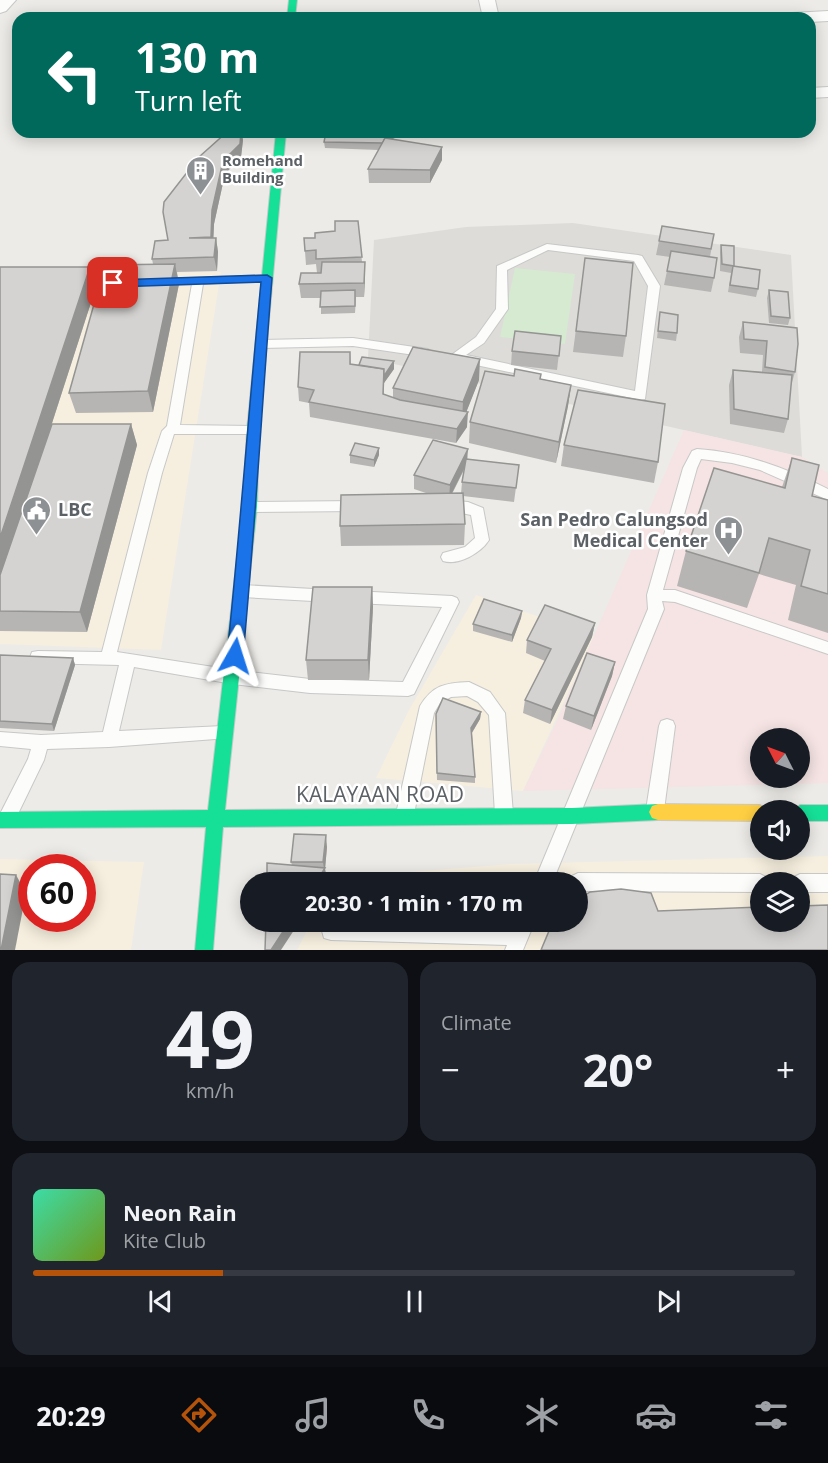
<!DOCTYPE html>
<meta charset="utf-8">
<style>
body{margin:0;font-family:"Open Sans",sans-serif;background:#20242c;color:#f1f3f6;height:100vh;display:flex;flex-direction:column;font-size:22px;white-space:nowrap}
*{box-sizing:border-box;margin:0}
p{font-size:20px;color:#9ea1a6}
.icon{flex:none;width:33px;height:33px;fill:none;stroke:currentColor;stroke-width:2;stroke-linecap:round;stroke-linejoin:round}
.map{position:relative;height:950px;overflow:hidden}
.panel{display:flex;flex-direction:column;gap:12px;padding:12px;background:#0d0f14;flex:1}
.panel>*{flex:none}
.guide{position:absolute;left:12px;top:12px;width:804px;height:126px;border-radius:18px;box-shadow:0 3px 15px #0003;background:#00695c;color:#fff;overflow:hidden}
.needle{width:39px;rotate:312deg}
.controls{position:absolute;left:750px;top:728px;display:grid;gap:12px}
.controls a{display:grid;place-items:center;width:60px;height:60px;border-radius:50%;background:#171b24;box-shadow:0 3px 15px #0003;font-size:30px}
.speed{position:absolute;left:18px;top:854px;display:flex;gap:12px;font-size:30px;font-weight:700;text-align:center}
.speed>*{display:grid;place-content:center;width:78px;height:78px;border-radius:50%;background:#171b24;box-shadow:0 3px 15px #0003;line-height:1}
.speed .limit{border:9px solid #d22;background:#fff;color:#111}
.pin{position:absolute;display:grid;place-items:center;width:51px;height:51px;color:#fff;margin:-26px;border-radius:12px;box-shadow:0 3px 9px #0006}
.me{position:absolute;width:66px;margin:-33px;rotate:6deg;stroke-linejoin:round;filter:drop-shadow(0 0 4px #0008)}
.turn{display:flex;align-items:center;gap:21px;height:126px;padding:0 24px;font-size:27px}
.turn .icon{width:78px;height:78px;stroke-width:2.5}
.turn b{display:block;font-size:42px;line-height:51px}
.big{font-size:45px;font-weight:700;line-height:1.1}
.panel .widget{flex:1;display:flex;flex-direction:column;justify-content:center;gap:9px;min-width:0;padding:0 21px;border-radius:18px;background:#20242c}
.panel .dial{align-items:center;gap:0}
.dial b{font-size:78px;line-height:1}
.song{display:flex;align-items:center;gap:18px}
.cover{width:72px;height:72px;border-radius:9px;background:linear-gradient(135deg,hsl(160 70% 55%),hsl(80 70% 35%))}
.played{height:6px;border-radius:3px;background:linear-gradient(90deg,#b45309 25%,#363941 25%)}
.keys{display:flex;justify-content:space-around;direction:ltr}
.heat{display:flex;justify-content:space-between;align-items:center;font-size:33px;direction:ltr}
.panel .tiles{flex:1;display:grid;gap:12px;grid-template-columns:1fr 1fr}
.widget:last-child{grid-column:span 2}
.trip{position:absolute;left:240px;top:872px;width:348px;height:60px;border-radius:30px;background:#171b24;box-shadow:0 3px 15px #0003;font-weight:700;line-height:60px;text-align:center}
.menu{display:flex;height:96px;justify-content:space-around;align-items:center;background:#090b0e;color:#9ea1a6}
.menu .icon{width:42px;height:42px}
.menu .current{color:#b45309}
.menu b{font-size:27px;color:#f1f3f6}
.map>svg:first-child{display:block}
.commercial{fill:#f6efdf;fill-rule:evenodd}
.industrial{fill:#dddcd8}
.medical{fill:#f5e4e3;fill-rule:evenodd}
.green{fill:#d5ead0}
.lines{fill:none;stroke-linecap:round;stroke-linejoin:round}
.lane-casing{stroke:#c7c8c7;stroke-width:2}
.street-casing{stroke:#c7c8c7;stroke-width:2}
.fast-casing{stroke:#c8c9c9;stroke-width:2}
.slow-casing{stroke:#c8c9c9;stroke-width:2}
.lane{fill:#fcfcfb;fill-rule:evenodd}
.street{fill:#fcfcfb;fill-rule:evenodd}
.fast{fill:#16e098;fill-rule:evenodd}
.slow{fill:#ffcf43;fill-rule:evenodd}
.wall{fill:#b6b5b4;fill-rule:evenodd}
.shaded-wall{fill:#949492}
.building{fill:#d4d3d1;stroke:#949492;stroke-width:1.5}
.route{fill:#1a73e8;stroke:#114b97;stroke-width:1.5}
.labels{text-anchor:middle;stroke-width:5;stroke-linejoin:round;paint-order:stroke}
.far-poi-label{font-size:15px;font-weight:bold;fill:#5c6166;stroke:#fff;text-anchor:start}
.poi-label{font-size:18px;font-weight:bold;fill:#5c6166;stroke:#fff;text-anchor:start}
.near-street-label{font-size:21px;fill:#5c6166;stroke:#fff}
</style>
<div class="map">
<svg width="828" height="950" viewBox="0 0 828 950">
<rect width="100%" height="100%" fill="#ecebe7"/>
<g class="commercial">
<polygon points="221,272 161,650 0,644 0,276"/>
<polygon points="476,595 594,636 523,791 376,778 409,710"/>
<path d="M828,856v94h-531l15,-29h266v-39h-246l2,-4 176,-14zM760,882h40v39h-40z"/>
<path d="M0,859l144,3 -13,88h-131zM32,867h50v51h-50z"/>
</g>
<polygon class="industrial" points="573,223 791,255 802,457 368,358 374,240 466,227"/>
<path class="medical" d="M684,430l118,27 26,16v310l-305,8 32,-66zM760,738h40v39h-40z"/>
<polygon class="green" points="515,268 575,274 565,344 500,337"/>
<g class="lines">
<defs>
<g id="lane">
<path d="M547,244l91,11 4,1 18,30 -15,113 -4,1 -179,-38 -10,-3 -2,-3 26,-19 20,-28 1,-43zM548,250l86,11 14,25 -13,105 -169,-36 18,-12 24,-34 -1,-39z"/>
<polygon points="267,275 271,276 271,280 203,284 180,425 253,426 259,430 253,434 174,434 162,473 117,652 233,670 310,679 403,682 442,607 353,603 348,601 346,597 348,593 353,591 452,596 457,598 459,602 414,694 408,696 310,693 233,684 134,667 119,731 223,726 229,728 231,733 229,738 109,747 47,749 44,760 15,820 9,822 3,820 0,814 28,759 31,749 0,746 0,732 41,735 103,732 119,665 38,663 32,662 30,657 32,652 38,651 102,652 148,473 162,431 167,426 192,284 161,285 155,282 161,279"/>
<polygon points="353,338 428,349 434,353 428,357 353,346 262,348 256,344 262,340"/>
<path d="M697,449c47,3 89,19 131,40v11l-68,-30 -28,-7 -31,-4 -4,9 -34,122h12l153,52v12l-153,-52 -13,-1 2,8 -109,267 2,6h-23l114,-273 -1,-14 36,-127 9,-17z"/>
<path d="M447,500l21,2 15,6 6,32c-8,13 -31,26 -46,21l-2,-4 2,-4 22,-6 10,-9 -4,-23 -29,-6 -2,-4 2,-4z"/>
<polygon points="358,501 363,502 365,506 363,510 358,511 250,512 245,511 243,507 245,503 250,502"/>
<polygon points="243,585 331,590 336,592 338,596 336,600 331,602 243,597 238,595 236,591 238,587"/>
<path d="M469,682l21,10 15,21 8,101 -3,6 -6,2 -6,-2 -3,-6 -6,-99 -11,-13 -11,-6 -16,1 -11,6 -6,10 -20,101 -3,6 -6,2 -6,-2 -3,-6 24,-108c13,-21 25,-23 49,-24z"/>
<polygon points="667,719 673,721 675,726 664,810 661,816 655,818 649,816 646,810 659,726 661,721"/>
<polygon points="578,873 760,874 766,877 769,882 760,882 760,892 578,891 578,882 569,882 572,876"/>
<polygon points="800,874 828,874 828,892 800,892 800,882 791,882 794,877"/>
<polygon points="517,921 535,921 523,950 505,950 507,945 331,940 324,938 322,931 324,924 331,922 514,927"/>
</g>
<g id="street">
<polygon points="0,0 16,0 6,11 0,13"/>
<polygon points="479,0 495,0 499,18 483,18"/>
<polygon points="828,11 828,21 810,22 810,18 784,18 792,13"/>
<polygon points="828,87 828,97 810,98 810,88"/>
</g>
<g id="fast">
<polygon points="289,0 297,0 295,18 287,18"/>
<polygon points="276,132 286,132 259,430 257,507 225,810 572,808 658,804 664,806 667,812 664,818 658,820 572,824 223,827 213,950 195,950 206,827 0,828 0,812 208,810 243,507 247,430"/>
<polygon points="800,805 828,805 828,821 800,821 800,810 793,810"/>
</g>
<polygon id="slow" points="658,804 760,805 767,810 760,810 760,821 658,820 652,818 649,812 652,806"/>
</defs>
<use href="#lane" class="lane-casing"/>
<use href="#street" class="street-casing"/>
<use href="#fast" class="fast-casing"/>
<use href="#slow" class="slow-casing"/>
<use href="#lane" class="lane"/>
<use href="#street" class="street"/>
<use href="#fast" class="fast"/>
<use href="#slow" class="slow"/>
</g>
<g class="wall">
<polygon points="326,132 395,132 394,140 442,160 430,183 369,183 368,169 379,150 325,148 324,142"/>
<polygon points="243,140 241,157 225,174 214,224 213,238 216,238 218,252 217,271 177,272 179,284 153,412 76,413 69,393 153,264 152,259 168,240"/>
<polygon points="358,221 362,262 365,276 364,297 356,297 355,313 321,314 321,298 301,298 299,284 317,273 316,264 306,265 304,238 315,238 335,231"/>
<polygon points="714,234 710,257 714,278 711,292 664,285 670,257 656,255 659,241"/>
<polygon points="721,245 734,266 758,289 756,297 728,292 731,273 720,271 720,252"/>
<polygon points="585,258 626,336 623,357 573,352"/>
<polygon points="0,267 96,287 42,454 131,424 137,445 87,632 0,631"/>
<polygon points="769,290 790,318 788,325 769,323 767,298"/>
<polygon points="660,312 677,333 676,341 657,338"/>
<polygon points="743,322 797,328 795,372 791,386 788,419 784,433 730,424 729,385 733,370 762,372 763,355 740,353 739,337"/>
<polygon points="561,336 557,370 511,365 512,351"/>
<polygon points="350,352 351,364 359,365 394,361 394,369 384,383 384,394 393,398 393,388 479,380 466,412 467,427 456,443 310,417 309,403 299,401 298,387"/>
<polygon points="540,379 571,385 568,406 556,463 469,443 470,422"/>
<polygon points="564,445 658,462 654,483 561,466"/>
<polygon points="350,455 379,455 374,467 350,463"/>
<polygon points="792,458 812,496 828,500 828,633 788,620 796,585 759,574 747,608 677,586 686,551 782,487"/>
<path d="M467,459l52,6 -5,37 -51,-6 2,28 -1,21 -123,1 -1,-20 89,-32 -15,-5v-14zM464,470l-2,12 -1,12h-9z"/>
<polygon points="372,587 373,607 369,680 308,680 306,660"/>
<polygon points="522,611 521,618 512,642 473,631 473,624"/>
<polygon points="595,623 592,637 550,724 523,713 525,700 545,661 526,653 527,640"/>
<polygon points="0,655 73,658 75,665 54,731 0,728"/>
<polygon points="615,662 612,676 591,730 563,719 566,706"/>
<polygon points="481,712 480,719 472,733 475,777 475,783 437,780 436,714"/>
<polygon points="327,847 325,869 327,880 326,882 267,882 292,865 291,862"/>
</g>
<g class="shaded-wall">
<polygon points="241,132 242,132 243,140 241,157 225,174 214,224 213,251 211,237 212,210 223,161"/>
<polygon points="442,147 442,160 430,183 430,170"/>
<polygon points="216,238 218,252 217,271 214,257"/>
<polygon points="365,262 365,276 364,297 364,283"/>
<polygon points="175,264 179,284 153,412 148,391"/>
<polygon points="90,267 96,287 0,584 0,538"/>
<polygon points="480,359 479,380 464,418 468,412 467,427 456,443 457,429 462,421 463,402"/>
<polygon points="394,361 394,369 384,383 383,408 384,376"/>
<polygon points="571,385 568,406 556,463 559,442"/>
<polygon points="131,424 137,445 87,632 80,612"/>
<polygon points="379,448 379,455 374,467 374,460"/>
<polygon points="468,449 467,463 449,499 450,485"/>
<polygon points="372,587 373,607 369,680 368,660"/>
<polygon points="522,611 521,618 512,642 512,635"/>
<polygon points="595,623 592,637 550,724 552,710"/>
<polygon points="73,658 75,665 54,731 52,724"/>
<polygon points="615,662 612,676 591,730 594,716"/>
<polygon points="481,712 480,719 471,734 471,728"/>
<polygon points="326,835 327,847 325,869 327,880 326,882 316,882 324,869 323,862"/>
<polygon points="16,875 26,893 15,950 1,950"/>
<polygon points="290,921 300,921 281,950 271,950"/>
</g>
<g class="building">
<polygon points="227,132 241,132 240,144 223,161 212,210 211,237 189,238 216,238 214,257 152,259 155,241 168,240 163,212 164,202 199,157"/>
<polygon points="326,132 394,132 392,139 385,138 383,143 324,142"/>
<polygon points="385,138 442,147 430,170 368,169"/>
<polygon points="335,221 358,221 362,257 316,259 316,250 305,251 304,238 315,238 315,233 335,231"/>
<polygon points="662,226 714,234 711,249 659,241"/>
<polygon points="721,245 734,246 734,266 722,264"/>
<polygon points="671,251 717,258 714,278 667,271"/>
<polygon points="585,258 633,263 626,336 576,331"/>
<polygon points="322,262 365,262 364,283 299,284 301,273 321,273"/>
<polygon points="175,264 148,391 69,393 105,265"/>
<polygon points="733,266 760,270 758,289 730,285"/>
<polygon points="0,267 90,267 0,538"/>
<polygon points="355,290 355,306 320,307 321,291"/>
<polygon points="769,290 788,292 790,318 771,316"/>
<polygon points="660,312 678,315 677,333 658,331"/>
<polygon points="743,322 797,328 798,344 795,372 765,367 767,341 744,339"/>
<polygon points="515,331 561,336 559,356 512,351"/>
<polygon points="413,347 480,359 463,402 393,388"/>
<polygon points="300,352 350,352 350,364 384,369 383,394 400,400 468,412 457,429 309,402 314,390 298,387"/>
<polygon points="362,357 394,361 384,376 384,369 359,365"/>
<polygon points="515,369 541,374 540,379 571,385 559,442 470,422 485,371 514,376"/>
<polygon points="733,370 792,375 788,419 734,409"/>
<polygon points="578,390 665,404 658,462 564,445"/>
<polygon points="52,424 131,424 80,612 0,611 0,575"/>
<polygon points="433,440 468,449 450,485 414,475"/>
<polygon points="355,443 379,448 374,460 350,455"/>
<polygon points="792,458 819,465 812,496 828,500 828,594 801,586 810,550 769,538 759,573 686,551 714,468 785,488"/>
<polygon points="466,459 519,465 516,488 462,482"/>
<polygon points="463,493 465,524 340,526 341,495"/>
<polygon points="313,587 372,587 368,660 306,660"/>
<polygon points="484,599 522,611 512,635 473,624"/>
<polygon points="545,605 595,623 552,710 525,700 551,649 527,640"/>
<polygon points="587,653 615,662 594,716 566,706"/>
<polygon points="0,655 73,658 52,724 0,721"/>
<polygon points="443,698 481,712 471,728 475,777 437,773 436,714"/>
<polygon points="294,834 326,835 323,862 291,862"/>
<polygon points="267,863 325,868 316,882 267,882"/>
<polygon points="0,874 16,875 1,950 0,950"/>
<polygon points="621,889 651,893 658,911 760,907 760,921 800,921 800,906 828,905 828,950 541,950 549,931 557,921 578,921 578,900 590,892"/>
<polygon points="266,921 290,921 271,950 265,950"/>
</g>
<path class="route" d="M267,275l5,3c-10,126 -17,252 -29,378l-3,4 -5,2 -6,-2 -2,-4c13,-125 22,-249 34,-374l-148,5 -5,-4 5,-3z"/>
<defs>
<symbol id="building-pin" viewBox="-11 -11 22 30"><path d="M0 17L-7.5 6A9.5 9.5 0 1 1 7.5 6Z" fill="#8e9193" stroke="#fff"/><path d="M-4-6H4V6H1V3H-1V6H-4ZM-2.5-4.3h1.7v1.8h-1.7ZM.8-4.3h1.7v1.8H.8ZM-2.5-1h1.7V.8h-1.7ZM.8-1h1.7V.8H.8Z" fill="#fff"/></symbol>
<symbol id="civic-pin" viewBox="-11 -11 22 30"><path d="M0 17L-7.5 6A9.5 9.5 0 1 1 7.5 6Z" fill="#8e9193" stroke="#fff"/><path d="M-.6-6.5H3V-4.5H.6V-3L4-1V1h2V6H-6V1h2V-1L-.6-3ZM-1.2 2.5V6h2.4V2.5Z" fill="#fff"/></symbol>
<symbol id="hospital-pin" viewBox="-11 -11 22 30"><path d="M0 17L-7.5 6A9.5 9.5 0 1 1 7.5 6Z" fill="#8e9193" stroke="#fff"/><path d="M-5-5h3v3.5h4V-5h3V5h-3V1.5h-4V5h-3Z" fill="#fff"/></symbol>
</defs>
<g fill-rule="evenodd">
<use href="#building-pin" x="184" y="154" width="33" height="45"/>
<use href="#civic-pin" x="20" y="494" width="33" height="45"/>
<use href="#hospital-pin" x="712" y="514" width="33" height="45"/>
</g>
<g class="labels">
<g class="far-poi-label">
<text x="222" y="166">Romehand<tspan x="222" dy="17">Building</tspan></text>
</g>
<g class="poi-label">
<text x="58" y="516">LBC</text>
<text x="708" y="526" text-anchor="end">San Pedro Calungsod<tspan x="708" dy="21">Medical Center</tspan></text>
</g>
<g class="near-street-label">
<text x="380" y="802">KALAYAAN ROAD</text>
</g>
</g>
</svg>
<div class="controls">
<a><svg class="needle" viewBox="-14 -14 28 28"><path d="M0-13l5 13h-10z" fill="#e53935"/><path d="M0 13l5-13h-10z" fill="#9ea1a6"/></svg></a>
<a><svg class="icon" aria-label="sound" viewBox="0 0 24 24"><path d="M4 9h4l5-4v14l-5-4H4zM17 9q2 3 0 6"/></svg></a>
<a><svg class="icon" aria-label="layers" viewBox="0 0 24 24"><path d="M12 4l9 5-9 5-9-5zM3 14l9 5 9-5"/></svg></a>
</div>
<div class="speed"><div class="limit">60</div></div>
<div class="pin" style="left:113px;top:283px;background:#d93025"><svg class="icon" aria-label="arrive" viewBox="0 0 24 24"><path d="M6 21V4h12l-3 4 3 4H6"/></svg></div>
<svg class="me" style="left:235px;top:656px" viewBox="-20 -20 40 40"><path d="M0-17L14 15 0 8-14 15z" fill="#1a73e8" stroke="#fff" stroke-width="4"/></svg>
<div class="trip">20:30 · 1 min · 170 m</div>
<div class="guide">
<div class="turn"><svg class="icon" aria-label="left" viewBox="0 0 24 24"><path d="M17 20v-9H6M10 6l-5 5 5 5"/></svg><div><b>130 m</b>Turn left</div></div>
</div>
</div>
<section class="panel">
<div class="tiles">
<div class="widget dial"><b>49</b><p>km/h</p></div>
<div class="widget"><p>Climate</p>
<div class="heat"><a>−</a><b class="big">20°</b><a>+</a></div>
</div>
<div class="widget">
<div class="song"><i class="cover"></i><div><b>Neon Rain</b><p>Kite Club</p></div></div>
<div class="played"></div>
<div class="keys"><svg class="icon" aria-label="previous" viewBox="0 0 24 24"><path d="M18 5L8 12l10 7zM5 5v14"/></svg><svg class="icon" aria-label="pause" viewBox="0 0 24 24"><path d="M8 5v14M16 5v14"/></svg><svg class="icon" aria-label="next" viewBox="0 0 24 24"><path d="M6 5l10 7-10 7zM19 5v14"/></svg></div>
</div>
</div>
</section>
<nav class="menu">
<b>20:29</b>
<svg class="icon current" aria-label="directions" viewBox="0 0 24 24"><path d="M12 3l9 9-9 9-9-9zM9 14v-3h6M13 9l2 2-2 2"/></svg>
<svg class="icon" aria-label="music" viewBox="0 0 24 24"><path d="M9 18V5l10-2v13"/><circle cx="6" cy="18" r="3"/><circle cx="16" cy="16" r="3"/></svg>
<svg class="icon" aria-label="phone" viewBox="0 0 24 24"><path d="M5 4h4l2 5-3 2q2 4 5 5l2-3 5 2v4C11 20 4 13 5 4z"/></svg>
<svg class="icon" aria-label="climate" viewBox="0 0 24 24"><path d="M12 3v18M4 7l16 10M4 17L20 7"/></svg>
<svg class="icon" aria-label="car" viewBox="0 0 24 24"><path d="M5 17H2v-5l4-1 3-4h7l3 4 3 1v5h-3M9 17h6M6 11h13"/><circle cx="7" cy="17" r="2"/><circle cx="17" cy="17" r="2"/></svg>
<svg class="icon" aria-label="filters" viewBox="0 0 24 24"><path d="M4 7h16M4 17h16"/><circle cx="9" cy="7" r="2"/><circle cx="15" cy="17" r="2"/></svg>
</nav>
